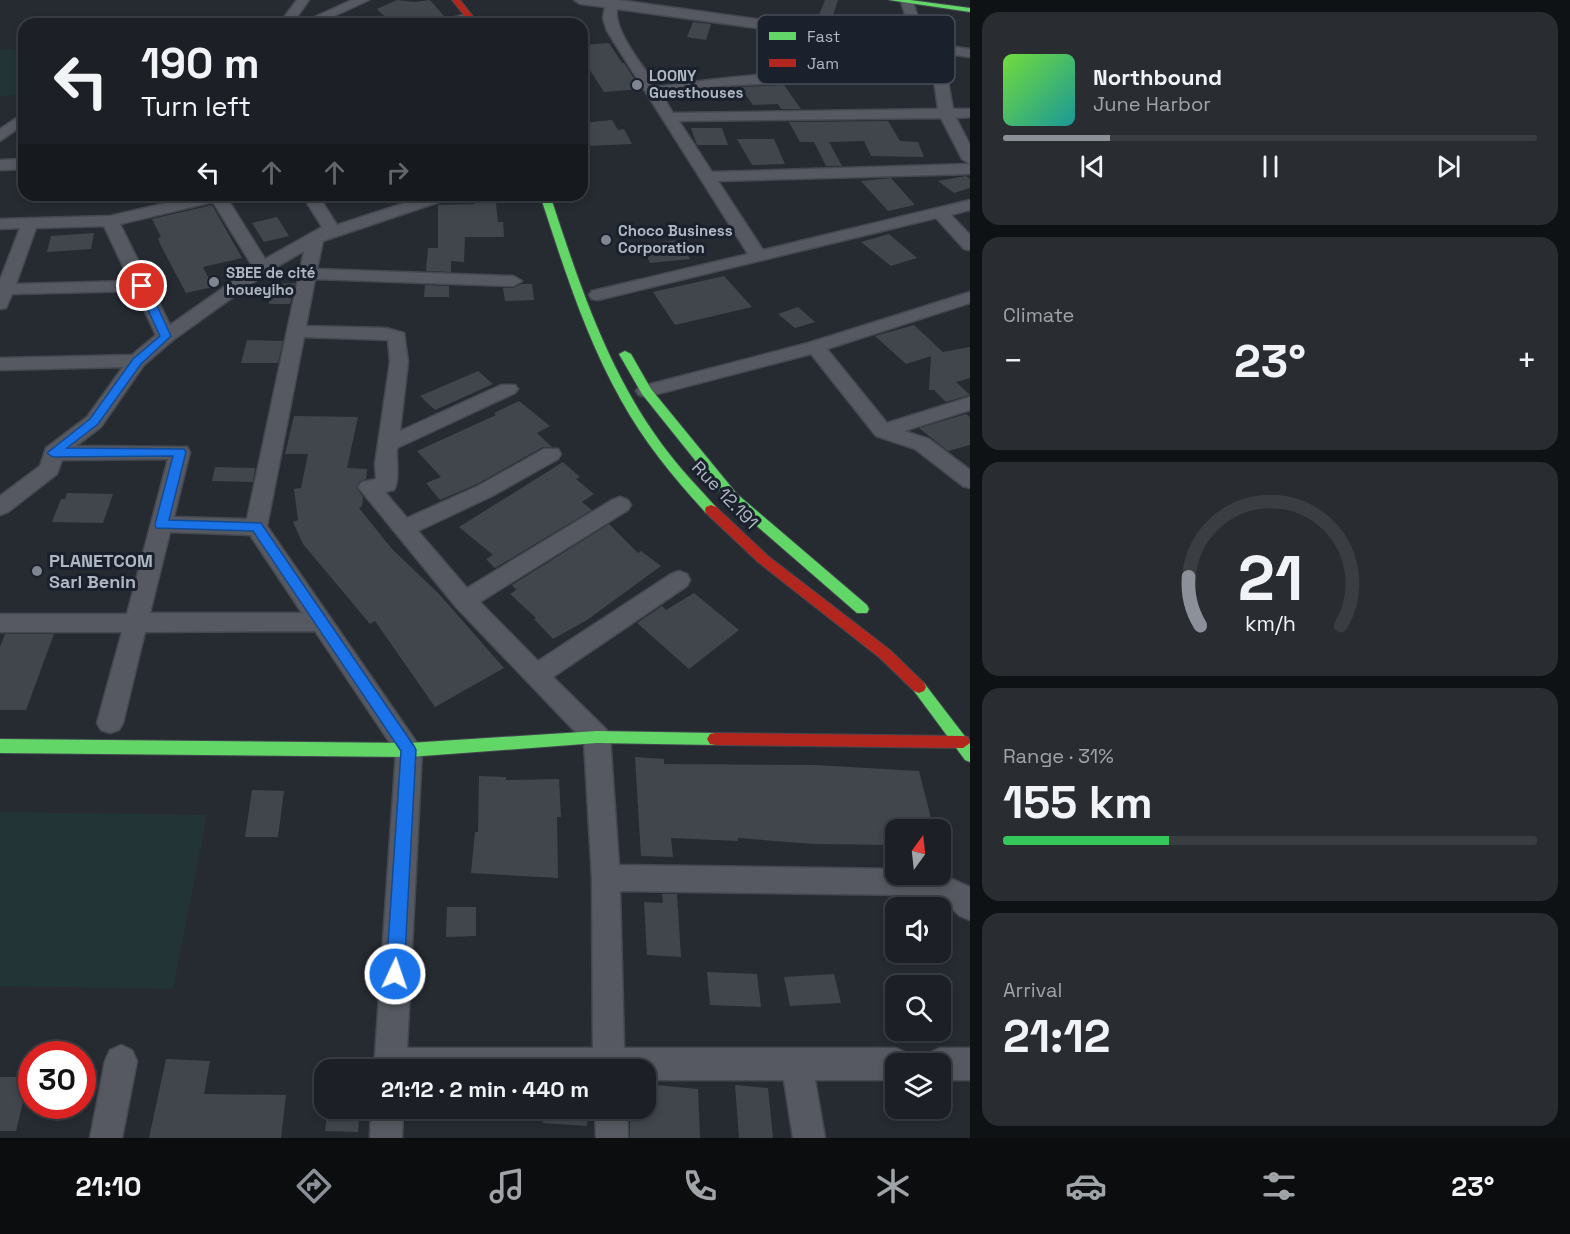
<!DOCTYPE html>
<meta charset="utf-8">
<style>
body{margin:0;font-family:"Space Grotesk",sans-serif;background:#292d32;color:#f1f3f6;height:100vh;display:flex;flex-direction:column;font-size:22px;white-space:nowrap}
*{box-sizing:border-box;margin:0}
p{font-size:20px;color:#a0a3a7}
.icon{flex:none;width:33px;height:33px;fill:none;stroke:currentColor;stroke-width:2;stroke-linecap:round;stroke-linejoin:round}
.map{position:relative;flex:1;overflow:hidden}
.drawer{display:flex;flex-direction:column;gap:12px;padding:12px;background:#0f1215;width:600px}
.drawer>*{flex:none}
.hud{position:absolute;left:18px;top:18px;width:570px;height:183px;border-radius:18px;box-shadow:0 3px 9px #0003,0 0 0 2px #3a3e43;background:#1c2026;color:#f1f3f6;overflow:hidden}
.needle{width:39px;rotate:15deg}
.buttons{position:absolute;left:885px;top:819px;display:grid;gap:12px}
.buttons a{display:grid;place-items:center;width:66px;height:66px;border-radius:12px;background:#1c2026;box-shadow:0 3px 9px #0003,0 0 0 2px #3a3e43;font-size:30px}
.speed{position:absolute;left:18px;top:1041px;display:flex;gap:12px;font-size:30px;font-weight:700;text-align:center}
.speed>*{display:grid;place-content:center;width:78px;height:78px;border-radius:50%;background:#1c2026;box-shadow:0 3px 9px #0003,0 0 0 2px #3a3e43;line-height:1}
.speed .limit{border:9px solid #d22;background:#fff;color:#111}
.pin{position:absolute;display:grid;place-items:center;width:51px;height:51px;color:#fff;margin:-26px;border:3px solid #fff;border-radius:50%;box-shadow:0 2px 6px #0007}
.me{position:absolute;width:66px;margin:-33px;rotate:3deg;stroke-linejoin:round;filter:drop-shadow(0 0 4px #0008)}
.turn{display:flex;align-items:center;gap:21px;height:126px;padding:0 24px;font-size:27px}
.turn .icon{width:78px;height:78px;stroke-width:2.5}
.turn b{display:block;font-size:42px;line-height:51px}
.lanes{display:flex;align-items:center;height:57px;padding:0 24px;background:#0003;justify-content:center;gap:30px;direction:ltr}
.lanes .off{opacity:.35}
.big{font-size:45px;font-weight:700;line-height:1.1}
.drawer .tile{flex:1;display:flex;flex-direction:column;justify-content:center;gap:9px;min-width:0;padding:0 21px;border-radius:18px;background:#292d32}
.drawer .dial{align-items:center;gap:0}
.dial svg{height:156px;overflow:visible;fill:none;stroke:#3a3e43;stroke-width:7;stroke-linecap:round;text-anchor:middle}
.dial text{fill:#f1f3f6;stroke:none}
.song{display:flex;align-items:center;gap:18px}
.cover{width:72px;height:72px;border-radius:9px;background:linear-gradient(135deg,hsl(100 70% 55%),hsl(180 70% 35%))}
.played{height:6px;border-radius:3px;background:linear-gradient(90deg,#8c9099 20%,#3a3e43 20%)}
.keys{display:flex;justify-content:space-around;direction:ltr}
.heat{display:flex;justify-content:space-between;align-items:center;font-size:33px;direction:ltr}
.charge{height:9px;border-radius:4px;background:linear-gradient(90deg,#34c759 31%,#3a3e43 0)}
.trip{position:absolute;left:314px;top:1059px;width:342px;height:60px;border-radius:18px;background:#1c2026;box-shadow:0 3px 9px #0003,0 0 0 2px #3a3e43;font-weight:700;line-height:60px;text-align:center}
.tab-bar{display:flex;height:96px;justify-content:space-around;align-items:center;background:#0b0d0f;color:#a0a3a7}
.tab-bar .icon{width:42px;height:42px}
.tab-bar .selected{color:#8c9099}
.tab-bar b{font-size:27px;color:#f1f3f6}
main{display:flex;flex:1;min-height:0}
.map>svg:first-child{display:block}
.green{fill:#233437}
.building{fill:#41464d}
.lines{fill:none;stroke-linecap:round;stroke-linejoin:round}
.street-casing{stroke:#43474f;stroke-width:3}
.fast-casing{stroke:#43474f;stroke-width:2}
.jam-casing{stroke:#43474f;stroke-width:2}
.street{fill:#565961;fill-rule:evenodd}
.fast{fill:#63d668;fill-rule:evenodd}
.jam{fill:#b3261e;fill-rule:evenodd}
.route{fill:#1a73e8;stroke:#114b97;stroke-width:1.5}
.poi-dot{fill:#7f8691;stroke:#1a212c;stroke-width:2}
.labels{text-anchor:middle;stroke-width:6;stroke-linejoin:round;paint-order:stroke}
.far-poi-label{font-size:15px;font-weight:bold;fill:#afb7c4;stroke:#1a212c;text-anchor:start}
.street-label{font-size:18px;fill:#afb7c4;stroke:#1a212c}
.poi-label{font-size:18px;font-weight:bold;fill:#afb7c4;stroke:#1a212c;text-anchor:start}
.key{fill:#1a212c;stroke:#474e5a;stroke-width:1.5}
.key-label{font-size:16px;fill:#afb7c4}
</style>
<main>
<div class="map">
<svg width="970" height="1138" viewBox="0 0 970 1138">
<rect width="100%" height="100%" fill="#262b32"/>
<g class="green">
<polygon points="0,49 24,51 24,95 0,96"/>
<polygon points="0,812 207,815 173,989 0,986"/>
</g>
<g class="building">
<polygon points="397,0 414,2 430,0 444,16 393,24 377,9"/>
<polygon points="825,0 838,0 829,27 811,24 815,25"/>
<polygon points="693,22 711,24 706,40 687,37"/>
<polygon points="609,43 622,63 624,63 641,89 604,92 582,58 582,45"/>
<polygon points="784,85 801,109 781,109 778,104 753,105 740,87"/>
<polygon points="612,120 618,130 624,129 632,144 586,146 582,139 582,123"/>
<polygon points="888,121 900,141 918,142 924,157 871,156 864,141 829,142 842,166 826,166 814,142 800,142 789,122"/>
<polygon points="691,128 722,128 728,145 697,145"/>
<polygon points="737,139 774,139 785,164 752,165"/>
<polygon points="966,176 970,179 970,188 954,193 938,181"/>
<polygon points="891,178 915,205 888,211 861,181"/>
<polygon points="475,195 495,195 498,222 503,222 504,237 465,237 464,262 451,261 451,272 426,271 428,248 438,248 438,205 475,204"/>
<polygon points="212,205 242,258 203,267 213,287 186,293 161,246 158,238 161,237 152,219"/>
<polygon points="277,217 289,236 264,242 252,223"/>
<polygon points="94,233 91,249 47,252 51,236"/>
<polygon points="889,234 917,258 891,266 861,242"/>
<polygon points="680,240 690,259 650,263 641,244"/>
<polygon points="724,276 752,307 675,325 653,292"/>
<polygon points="295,283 290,304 269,304 272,284"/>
<polygon points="521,284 532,284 534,300 505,301 503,288 513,288"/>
<polygon points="425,285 449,286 449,297 424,297"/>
<polygon points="798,307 815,322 795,328 778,314"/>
<polygon points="914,325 943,352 970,347 970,378 956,382 970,395 946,402 934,390 929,390 931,356 906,364 875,336"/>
<polygon points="247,340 283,341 278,363 241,363"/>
<polygon points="478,371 493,384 435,410 420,396"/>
<polygon points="519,401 550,426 537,433 552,447 543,447 477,484 440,500 426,483 441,477 417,451 496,415 494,413"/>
<polygon points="966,414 970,417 970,445 948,451 919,428"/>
<polygon points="294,416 358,417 347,468 367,469 366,479 360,481 356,487 363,497 362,506 359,508 392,549 439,594 504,668 435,707 375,621 370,624 303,544 293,522 298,520 294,489 301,488 308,454 285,454"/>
<polygon points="563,462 580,477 576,479 594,494 582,502 592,510 495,568 486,559 493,555 459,527"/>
<polygon points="215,467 255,468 253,482 212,481"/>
<polygon points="67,493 113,494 103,523 52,522 61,499 65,499"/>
<polygon points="609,524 638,553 641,551 661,566 587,620 553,639 534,619 536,618 510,594 516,590 512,585"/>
<polygon points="694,593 739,630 689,669 637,623 662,606 666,610"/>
<polygon points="5,634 54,634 26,710 0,710 0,647"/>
<polygon points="635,757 664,759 664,764 815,765 919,771 934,830 896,830 896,845 814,844 738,838 738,841 671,838 673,857 641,856"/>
<polygon points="479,776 506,777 506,780 559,779 561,817 557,817 558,878 471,873 475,832 478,832"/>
<polygon points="252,790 284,791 278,837 245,837"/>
<polygon points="662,894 677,894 681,957 647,955 644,902 663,903"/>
<polygon points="447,907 476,907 476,936 446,937"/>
<polygon points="707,972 757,974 761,1007 710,1005"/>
<polygon points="834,974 841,1003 790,1006 784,977"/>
<polygon points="166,1059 210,1061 204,1094 286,1095 281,1138 149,1138"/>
<polygon points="0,1077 29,1077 16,1131 0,1131"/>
<polygon points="645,1084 698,1089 700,1138 630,1138 630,1108 645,1108"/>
<polygon points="735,1085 768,1088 773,1138 739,1138"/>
<polygon points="328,1108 360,1108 358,1132 325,1131"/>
<polygon points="544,1108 588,1108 587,1126 543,1123"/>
</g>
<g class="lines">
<defs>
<g id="street">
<polygon points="297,0 309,0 292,24 279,24"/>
<polygon points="352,0 369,0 319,23 309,23 308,20"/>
<path d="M574,0h45l295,41 -13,-39 11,-2 15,43 43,6v8l-38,-5 15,24 6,33h17v8l-14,1 14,27v19l-8,-5 -21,-41 -262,3 33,51 258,-8v10l-252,7 45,69 207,-50v10l-19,5 19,20v15l-6,-1 -28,-31 -338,82 -6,-1 -3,-4 3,-4 156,-37 -141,-223 -4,-13 2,-11 -25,-3zM617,9l300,41 13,21c-90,-3 -183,2 -273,16 -12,-19 -44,-56 -40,-78zM890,78l44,2 4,29 -265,4 -11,-18 56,-9z"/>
<polygon points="465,14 471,18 470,21 434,24"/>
<polygon points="24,113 24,124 0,141 0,129"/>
<polygon points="24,159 24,169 0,170 0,160"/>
<path d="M201,195h29l-3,3 38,61 57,-32 -20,-32h16l19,30 92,-30h24l-2,3 -128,43 -6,28 196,7 9,5 -9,5 -198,-7 -9,47 80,2 18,5 4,29 -8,69 101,-46h14l3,4 -3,4 -118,55c-1,12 3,32 -3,42l-9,2 22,26 71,-32 66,-37h14l3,5 -3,5 -66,37 -74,35 49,57 145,-88 8,-3 8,3 3,5 -3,5 -148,92 58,59 133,-87 8,-3 8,3 3,6 -3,6 -134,91 53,52 4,8 9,128 277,4v5h44l30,13v33l-10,-4 -18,-16 -32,-5 -290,-4 4,157h272l11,5 4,11h-15v16h-81l10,58h-32l-9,-58h-139v-10h-271l22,-318 -81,-121 -170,1 -22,91 -4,7 -9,3 -9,-3 -4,-7 25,-91h-122v-18h127l41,-155 -106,1 -5,14 -49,38 -8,3v-19l40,-30 6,-18 41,-31 36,-50 -123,3v-12l132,-3 24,-20 -21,-44 -123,3 -6,14 -6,1v-29l20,-52 -20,1v-10l110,-3zM213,202l40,65 -83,58 -50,-101zM104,226l26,55 -114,3 20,-56zM304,251l-57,268 -73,-2 16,-65 -3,-5 -111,-1 25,-19 43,-62 29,-25 95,-68zM304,337l84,3 2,22 -15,102 1,15 -14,3 -4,5 98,120 128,134 8,137 1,170h-186l15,-298 -155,-224zM170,532l80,3 52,78h-152z"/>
<polygon points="970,292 970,303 827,349 887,423 970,397 970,410 904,431 929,439 970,470 970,488 963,486 915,449 876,436 811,354 646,397 639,395 636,391 639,387 808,343"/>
<polygon points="121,1045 132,1050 137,1061 122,1138 90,1138 105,1061 110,1050"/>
<polygon points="940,1048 970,1048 970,1080 940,1080 940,1064 925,1064 929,1053"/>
<polygon points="371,1108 403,1108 402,1138 370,1138"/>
<polygon points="595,1108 627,1108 628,1138 596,1138"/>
</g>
<g id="fast">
<polygon points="889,0 910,0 970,8 970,12"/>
<path d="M540,195h10c27,82 54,166 104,238 18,27 40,50 62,74l1,3 -1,3h-10c-32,-35 -62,-71 -85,-113 -36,-64 -58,-135 -81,-205z"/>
<polygon points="625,351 631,354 651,389 737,494 867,605 869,609 867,613 857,613 727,500 642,394 619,354"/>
<polygon points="919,681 924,683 970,743 970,762 965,760 914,691 912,687 914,683"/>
<polygon points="597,731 715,733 720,734 723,739 720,744 715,745 597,743 409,757 0,753 0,739 409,743"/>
</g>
<g id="jam">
<polygon points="452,0 460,0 479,24 471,24"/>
<polygon points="711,505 716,507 768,556 890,650 924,683 926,687 924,691 919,693 914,691 880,658 758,562 706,513 705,510 706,507"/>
<polygon points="715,733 963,736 968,737 970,743 963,748 715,745 710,744 707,739 710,734"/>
</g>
</defs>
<use href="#street" class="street-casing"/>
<use href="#fast" class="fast-casing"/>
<use href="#jam" class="jam-casing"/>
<use href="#street" class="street"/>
<use href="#fast" class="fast"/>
<use href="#jam" class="jam"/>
</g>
<polygon class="route" points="138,284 148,286 171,336 141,364 98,424 67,448 184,449 186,452 169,520 261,523 414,746 416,750 404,974 402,981 395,983 389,981 386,974 401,751 253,531 156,528 155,524 173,456 53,457 47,453 90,419 133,359 160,336 137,286"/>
<g class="poi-dot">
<circle cx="637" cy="85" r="6"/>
<circle cx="606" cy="240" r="6"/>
<circle cx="214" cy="282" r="6"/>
<circle cx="37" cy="571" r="6"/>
</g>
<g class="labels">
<g class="far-poi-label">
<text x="649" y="81">LOONY<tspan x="649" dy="17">Guesthouses</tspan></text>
<text x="618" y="236">Choco Business<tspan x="618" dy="17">Corporation</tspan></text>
<text x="226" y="278">SBEE de cité<tspan x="226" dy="17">houeyiho</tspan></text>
</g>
<g class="street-label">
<text transform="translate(725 495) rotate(46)" y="6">Rue 12.191</text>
</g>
<g class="poi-label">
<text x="49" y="567">PLANETCOM<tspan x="49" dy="21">Sarl Benin</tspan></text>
</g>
</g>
<rect x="757" y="15" width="198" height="69" rx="9" class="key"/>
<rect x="769" y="32" width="27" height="8" fill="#63d668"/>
<rect x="769" y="59" width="27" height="8" fill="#b3261e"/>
<g class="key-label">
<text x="807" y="42">Fast</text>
<text x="807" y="69">Jam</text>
</g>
</svg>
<div class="buttons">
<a><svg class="needle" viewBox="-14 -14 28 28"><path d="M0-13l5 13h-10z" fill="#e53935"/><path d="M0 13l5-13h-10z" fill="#a0a3a7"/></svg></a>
<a><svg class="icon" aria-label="sound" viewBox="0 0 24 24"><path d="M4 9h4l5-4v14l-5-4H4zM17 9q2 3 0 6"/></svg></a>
<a><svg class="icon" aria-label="search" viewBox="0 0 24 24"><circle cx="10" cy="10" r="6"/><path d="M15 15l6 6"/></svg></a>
<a><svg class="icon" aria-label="layers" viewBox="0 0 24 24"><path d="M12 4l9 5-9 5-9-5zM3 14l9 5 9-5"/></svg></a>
</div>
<div class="speed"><div class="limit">30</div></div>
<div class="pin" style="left:142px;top:286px;background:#d93025"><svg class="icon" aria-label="arrive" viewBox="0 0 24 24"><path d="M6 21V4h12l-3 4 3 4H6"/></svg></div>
<svg class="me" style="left:395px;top:974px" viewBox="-20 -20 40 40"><circle r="17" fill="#1a73e8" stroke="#fff" stroke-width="3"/><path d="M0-11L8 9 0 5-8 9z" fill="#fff"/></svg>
<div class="trip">21:12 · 2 min · 440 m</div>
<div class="hud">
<div class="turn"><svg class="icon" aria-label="left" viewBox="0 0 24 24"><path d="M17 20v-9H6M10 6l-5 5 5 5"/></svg><div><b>190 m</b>Turn left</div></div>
<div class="lanes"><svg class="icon" aria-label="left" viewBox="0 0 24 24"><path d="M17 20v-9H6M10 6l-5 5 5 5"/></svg><svg class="icon off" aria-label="ahead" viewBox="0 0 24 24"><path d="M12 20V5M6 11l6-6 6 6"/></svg><svg class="icon off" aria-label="ahead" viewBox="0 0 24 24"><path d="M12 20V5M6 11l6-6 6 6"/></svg><svg class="icon off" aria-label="right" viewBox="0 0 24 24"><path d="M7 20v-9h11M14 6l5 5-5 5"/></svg></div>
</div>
</div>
<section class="drawer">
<div class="tile">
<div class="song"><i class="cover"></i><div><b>Northbound</b><p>June Harbor</p></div></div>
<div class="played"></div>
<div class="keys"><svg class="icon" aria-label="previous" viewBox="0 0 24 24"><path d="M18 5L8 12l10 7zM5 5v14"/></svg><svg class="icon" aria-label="pause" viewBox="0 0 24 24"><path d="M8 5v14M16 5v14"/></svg><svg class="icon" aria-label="next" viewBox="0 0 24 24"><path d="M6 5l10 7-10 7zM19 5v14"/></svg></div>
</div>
<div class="tile"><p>Climate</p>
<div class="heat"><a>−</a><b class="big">23°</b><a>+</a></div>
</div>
<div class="tile dial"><svg viewBox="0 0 100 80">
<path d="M14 69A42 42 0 1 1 86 69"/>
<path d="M14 69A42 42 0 0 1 8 44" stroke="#8c9099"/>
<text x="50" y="56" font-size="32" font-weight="700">21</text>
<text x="50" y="72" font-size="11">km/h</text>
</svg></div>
<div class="tile"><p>Range · 31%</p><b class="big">155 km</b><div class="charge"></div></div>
<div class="tile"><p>Arrival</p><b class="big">21:12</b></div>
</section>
</main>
<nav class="tab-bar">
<b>21:10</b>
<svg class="icon selected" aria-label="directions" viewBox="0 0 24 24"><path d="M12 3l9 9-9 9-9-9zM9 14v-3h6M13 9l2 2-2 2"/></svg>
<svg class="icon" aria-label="music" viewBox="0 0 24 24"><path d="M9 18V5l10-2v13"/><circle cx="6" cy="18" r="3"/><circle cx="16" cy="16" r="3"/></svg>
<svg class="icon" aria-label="phone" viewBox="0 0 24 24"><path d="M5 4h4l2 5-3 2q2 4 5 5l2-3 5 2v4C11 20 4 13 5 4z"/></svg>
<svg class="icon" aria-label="climate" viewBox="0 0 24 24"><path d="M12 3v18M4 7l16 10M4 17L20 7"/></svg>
<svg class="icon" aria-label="car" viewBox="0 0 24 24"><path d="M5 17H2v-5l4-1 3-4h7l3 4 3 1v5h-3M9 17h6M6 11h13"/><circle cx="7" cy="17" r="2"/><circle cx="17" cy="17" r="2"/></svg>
<svg class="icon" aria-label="filters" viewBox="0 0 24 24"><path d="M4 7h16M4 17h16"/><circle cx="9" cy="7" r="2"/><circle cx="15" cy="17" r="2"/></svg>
<b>23°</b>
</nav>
